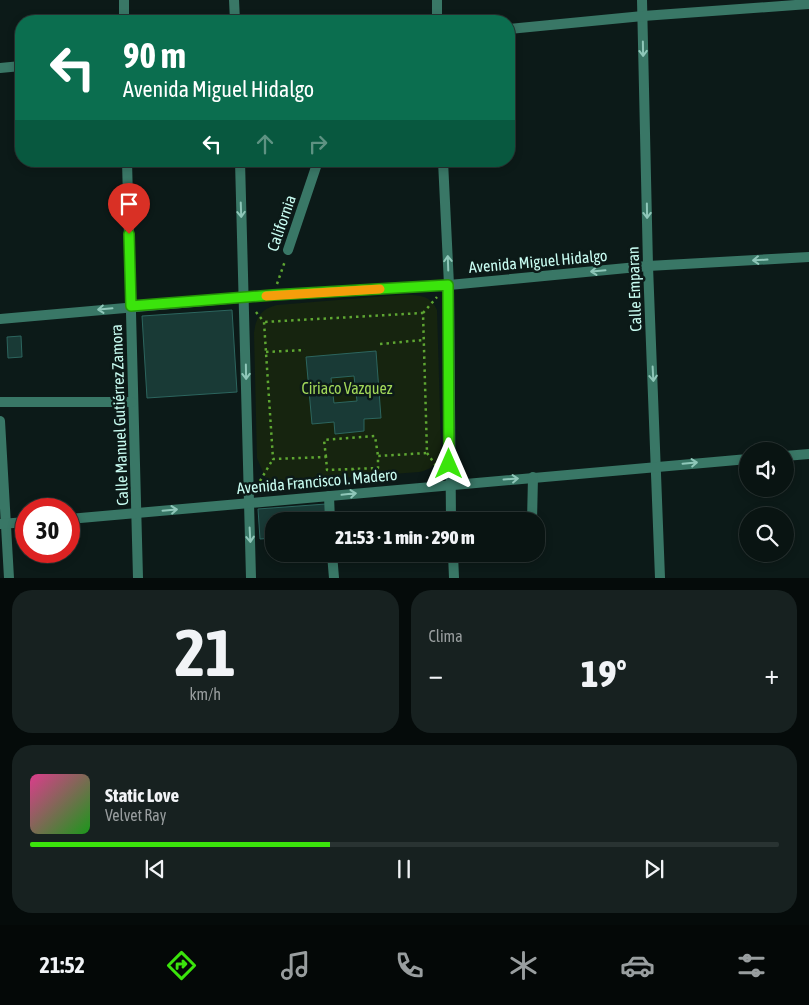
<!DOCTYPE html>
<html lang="es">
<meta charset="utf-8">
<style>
body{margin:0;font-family:"Asap Condensed",sans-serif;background:#172120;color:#f1f3f6;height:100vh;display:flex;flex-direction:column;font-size:19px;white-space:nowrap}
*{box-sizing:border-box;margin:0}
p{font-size:16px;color:#999e9f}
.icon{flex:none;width:28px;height:28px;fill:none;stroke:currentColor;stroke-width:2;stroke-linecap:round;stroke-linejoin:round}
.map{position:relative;height:578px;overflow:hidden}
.panel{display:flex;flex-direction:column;gap:12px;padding:12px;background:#050b0a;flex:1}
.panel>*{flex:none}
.top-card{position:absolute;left:15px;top:15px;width:500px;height:152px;border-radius:20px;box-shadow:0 2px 8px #0003,0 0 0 1px #293332;background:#0b6e4f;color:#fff;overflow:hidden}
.controls{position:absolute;left:739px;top:442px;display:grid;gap:10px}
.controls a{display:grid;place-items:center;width:55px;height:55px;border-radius:50%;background:#091412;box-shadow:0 2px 8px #0003,0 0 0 1px #293332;font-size:25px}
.speed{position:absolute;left:15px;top:498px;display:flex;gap:10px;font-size:25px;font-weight:700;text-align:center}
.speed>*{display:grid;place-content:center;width:65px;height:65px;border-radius:50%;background:#091412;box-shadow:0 2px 8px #0003,0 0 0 1px #293332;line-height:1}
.speed .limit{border:8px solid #d22;background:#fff;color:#111}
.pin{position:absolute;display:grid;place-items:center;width:42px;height:42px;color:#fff;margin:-51px -21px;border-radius:50% 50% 50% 0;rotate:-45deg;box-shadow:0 0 5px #0007}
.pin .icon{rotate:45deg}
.me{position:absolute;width:55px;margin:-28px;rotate:0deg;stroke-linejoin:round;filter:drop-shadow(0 0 4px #0008)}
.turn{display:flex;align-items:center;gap:18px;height:105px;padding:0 25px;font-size:22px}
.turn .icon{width:65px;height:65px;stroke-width:2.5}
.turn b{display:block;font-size:35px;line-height:42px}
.lanes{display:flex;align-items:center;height:48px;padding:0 25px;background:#0003;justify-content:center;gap:25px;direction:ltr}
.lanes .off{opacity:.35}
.big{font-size:38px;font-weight:800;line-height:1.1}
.panel .card{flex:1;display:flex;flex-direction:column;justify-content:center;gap:8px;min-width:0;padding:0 18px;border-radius:20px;background:#172120}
.panel .dial{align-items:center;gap:0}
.dial b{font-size:65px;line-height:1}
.song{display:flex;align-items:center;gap:15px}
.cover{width:60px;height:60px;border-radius:8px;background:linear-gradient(135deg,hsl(330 70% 55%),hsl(120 70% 35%))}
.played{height:5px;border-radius:2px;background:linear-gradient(90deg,#3be40c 40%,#293332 40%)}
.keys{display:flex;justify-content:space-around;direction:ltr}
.heat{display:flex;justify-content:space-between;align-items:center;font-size:28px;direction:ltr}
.panel .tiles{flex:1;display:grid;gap:12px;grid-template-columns:1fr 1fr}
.card:last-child{grid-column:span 2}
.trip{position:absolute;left:265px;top:512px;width:280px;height:50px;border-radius:20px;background:#091412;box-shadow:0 2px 8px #0003,0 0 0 1px #293332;font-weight:800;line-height:50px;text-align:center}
.tab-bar{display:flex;height:80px;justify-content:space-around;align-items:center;background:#040807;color:#999e9f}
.tab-bar .icon{width:35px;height:35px}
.tab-bar .active{color:#3be40c}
.tab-bar b{font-size:22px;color:#f1f3f6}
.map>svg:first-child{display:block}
.green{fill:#16240f}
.building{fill:#193a36;stroke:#2c655e;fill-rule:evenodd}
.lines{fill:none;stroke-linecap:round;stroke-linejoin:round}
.path{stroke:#5ea632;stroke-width:2.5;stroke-dasharray:2.5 4;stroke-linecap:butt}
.pedestrian{stroke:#397766;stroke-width:10}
.minor{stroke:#397766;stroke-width:10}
.oneway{stroke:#8fc7b9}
.route-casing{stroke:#269408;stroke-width:12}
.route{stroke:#3be40c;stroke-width:9}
.slow{stroke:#f59e0b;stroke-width:9}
.labels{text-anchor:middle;stroke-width:5;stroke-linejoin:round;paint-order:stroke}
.street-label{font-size:16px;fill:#c8fcf1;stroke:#0c1a18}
.park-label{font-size:16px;fill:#a1d759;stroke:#0c1a18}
</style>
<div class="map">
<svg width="809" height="578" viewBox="0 0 809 578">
<rect width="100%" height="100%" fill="#0c1a18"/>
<path class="green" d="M399,295c16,0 31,-2 38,15l4,137c-2,15 -7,22 -22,25l-133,10h-10l-11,-5 -8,-19 -3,-125c2,-16 7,-24 23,-28z"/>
<g class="building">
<polygon points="232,310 237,392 147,398 142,316"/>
<polygon points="21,336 22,357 8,358 7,337"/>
<path d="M376,351l5,67 -17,1v12l-29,3 -1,-12 -22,2 -6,-67zM354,376l3,25 -23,2 -3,-25z"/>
<polygon points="326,504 327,521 274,521 274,538 260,539 258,509"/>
</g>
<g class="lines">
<g class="path">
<polyline points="277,284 285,261"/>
<polyline points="256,312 264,322 273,459 326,457 327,470 378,468 378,456 427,453 423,313 264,322"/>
<polyline points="423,313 437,297"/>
<polyline points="380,344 423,340"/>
<polyline points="266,352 305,350"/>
<polyline points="427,453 439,470"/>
<polyline points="326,457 324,440 375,436 378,456"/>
<polyline points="353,469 353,483"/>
<polyline points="260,481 273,459"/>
</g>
<g class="pedestrian">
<polyline points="329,496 330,521"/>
<polyline points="332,554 334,578"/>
</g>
<g class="minor">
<polyline points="124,0 124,21"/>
<polyline points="234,0 235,21"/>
<polyline points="437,0 437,21"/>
<polyline points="642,0 648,266 660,578"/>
<polyline points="509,29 643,16 809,4"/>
<polyline points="0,68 21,66"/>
<polyline points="127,161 138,578"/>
<polyline points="240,161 251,578"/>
<polyline points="443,161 449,285 451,521"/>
<polyline points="288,250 318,161"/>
<polyline points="0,319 273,295 449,285 648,266 809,257"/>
<polyline points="0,402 132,402"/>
<polyline points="0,421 9,578"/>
<polyline points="785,456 809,454"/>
<polyline points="69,519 748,459"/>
<polyline points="532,521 533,477"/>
<polyline points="1,524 26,522"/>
<polyline points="453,554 454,578"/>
</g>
</g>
<defs><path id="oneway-shaft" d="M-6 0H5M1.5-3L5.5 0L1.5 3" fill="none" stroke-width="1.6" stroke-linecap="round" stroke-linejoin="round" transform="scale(1.25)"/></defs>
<g class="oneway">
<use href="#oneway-shaft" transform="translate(643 49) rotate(89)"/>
<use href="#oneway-shaft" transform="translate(241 210) rotate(88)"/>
<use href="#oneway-shaft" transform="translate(647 211) rotate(89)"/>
<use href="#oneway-shaft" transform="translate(760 260) rotate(177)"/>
<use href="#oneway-shaft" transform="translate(448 263) rotate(-92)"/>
<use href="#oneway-shaft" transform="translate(598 271) rotate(175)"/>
<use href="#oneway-shaft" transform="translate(105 309) rotate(175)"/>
<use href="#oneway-shaft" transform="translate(246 372) rotate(89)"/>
<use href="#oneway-shaft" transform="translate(653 374) rotate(87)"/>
<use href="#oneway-shaft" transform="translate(690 463) rotate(-5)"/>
<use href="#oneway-shaft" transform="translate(511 479) rotate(-4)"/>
<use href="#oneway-shaft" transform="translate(349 494) rotate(-6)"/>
<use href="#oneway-shaft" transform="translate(170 510) rotate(-5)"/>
<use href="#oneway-shaft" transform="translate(250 535) rotate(87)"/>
</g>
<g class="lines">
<defs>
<polyline id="route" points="129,234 131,306 273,295 448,285 449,464"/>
</defs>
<use href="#route" class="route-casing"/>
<use href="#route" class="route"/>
<polyline class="slow" points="266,296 380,289"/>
</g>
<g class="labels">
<g class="street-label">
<text transform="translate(281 223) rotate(-71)" y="6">California</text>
<text transform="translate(538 261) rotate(-5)" y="6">Avenida Miguel Hidalgo</text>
<text transform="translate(634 289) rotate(-92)" y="6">Calle Emparan</text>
<text transform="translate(119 415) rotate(-92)" y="6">Calle Manuel Gutiérrez Zamora</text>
<text transform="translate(317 481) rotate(-5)" y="6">Avenida Francisco I. Madero</text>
</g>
<g class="park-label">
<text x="347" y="394">Ciriaco Vazquez</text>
</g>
</g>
</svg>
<div class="controls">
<a><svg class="icon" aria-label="sound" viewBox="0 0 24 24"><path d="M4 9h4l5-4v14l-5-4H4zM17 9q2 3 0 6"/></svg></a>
<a><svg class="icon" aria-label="search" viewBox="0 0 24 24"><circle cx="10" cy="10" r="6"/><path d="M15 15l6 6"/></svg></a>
</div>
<div class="speed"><div class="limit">30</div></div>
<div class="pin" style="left:129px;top:234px;background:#d93025"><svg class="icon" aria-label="arrive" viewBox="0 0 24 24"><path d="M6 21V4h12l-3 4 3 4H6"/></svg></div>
<svg class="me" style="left:449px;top:464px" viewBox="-20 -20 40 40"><path d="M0-17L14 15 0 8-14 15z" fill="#3be40c" stroke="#fff" stroke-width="4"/></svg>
<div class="trip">21:53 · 1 min · 290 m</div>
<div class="top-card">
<div class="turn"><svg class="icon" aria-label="left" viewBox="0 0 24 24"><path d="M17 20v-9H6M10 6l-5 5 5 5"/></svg><div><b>90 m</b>Avenida Miguel Hidalgo</div></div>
<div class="lanes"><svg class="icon" aria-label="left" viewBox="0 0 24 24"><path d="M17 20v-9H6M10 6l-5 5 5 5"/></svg><svg class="icon off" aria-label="ahead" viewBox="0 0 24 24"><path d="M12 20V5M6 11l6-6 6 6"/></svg><svg class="icon off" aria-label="right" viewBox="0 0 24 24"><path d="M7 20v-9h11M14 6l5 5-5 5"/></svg></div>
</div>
</div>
<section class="panel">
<div class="tiles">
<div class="card dial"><b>21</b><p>km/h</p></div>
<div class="card"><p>Clima</p>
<div class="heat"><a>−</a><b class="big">19°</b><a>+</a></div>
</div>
<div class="card">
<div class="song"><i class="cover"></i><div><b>Static Love</b><p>Velvet Ray</p></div></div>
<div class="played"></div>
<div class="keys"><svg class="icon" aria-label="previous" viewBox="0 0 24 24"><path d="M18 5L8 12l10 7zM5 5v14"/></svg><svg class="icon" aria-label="pause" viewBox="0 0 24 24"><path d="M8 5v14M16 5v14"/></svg><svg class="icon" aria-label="next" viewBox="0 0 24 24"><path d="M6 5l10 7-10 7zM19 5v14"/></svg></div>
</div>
</div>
</section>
<nav class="tab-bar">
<b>21:52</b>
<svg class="icon active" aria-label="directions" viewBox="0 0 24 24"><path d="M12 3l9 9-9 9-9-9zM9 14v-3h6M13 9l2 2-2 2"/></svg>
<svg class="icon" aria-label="music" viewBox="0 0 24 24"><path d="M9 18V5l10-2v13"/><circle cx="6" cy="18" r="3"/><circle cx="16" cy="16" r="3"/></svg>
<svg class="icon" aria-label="phone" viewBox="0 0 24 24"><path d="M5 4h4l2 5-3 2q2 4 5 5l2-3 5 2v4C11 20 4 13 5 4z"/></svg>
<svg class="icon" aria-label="climate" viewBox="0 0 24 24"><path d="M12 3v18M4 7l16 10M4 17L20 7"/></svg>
<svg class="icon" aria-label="car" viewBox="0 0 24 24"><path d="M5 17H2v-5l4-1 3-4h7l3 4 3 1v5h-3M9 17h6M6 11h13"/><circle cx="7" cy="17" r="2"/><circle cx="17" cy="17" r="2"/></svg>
<svg class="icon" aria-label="filters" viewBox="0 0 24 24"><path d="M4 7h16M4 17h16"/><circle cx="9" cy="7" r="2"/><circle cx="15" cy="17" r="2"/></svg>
</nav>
